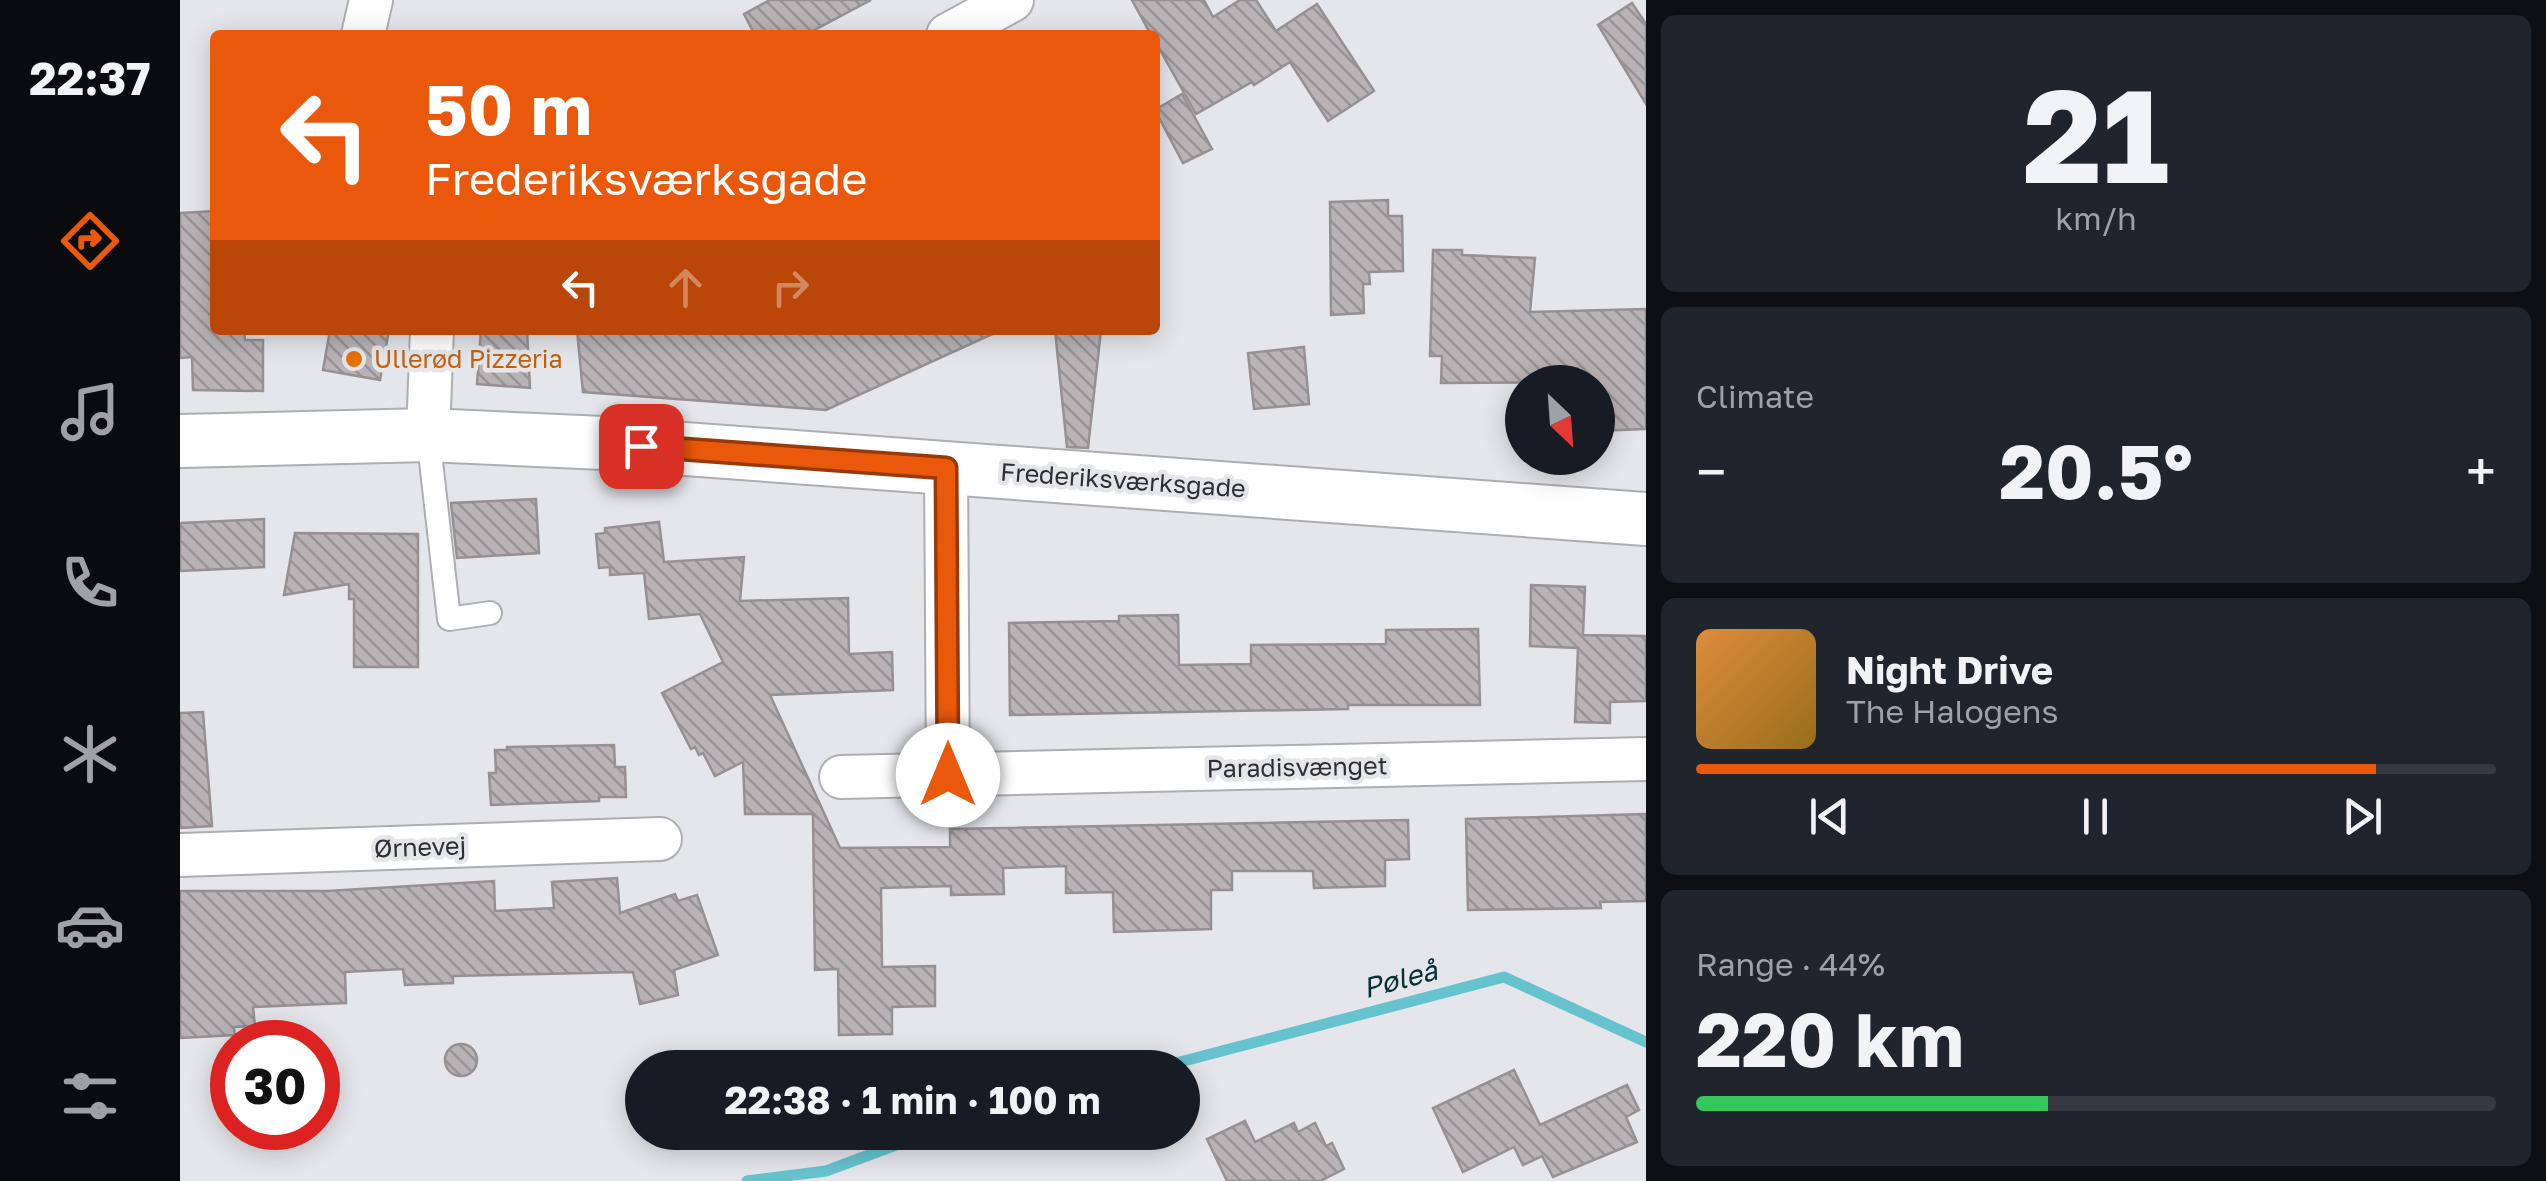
<!DOCTYPE html>
<meta charset="utf-8">
<style>
body{margin:0;font-family:"Golos Text",sans-serif;background:#20242c;color:#f1f3f6;height:100vh;display:flex;flex-direction:column;font-size:38px;white-space:nowrap}
*{box-sizing:border-box;margin:0}
p{font-size:32px;color:#9ea1a6}
.icon{flex:none;width:55px;height:55px;fill:none;stroke:currentColor;stroke-width:2;stroke-linecap:round;stroke-linejoin:round}
.map{position:relative;flex:1;overflow:hidden}
.details{display:flex;flex-direction:column;gap:15px;padding:15px;background:#0d0f14;width:900px}
.details>*{flex:none}
.banner{position:absolute;left:30px;top:30px;width:950px;height:305px;border-radius:10px;box-shadow:0 5px 25px #0003;background:#ea580c;color:#fff;overflow:hidden}
.needle{width:65px;rotate:155deg}
.controls{position:absolute;left:1325px;top:365px;display:grid;gap:20px}
.controls a{display:grid;place-items:center;width:110px;height:110px;border-radius:50%;background:#171b24;box-shadow:0 5px 25px #0003;font-size:50px}
.speed{position:absolute;left:30px;top:1020px;display:flex;gap:20px;font-size:50px;font-weight:700;text-align:center}
.speed>*{display:grid;place-content:center;width:130px;height:130px;border-radius:50%;background:#171b24;box-shadow:0 5px 25px #0003;line-height:1}
.speed .limit{border:15px solid #d22;background:#fff;color:#111}
.pin{position:absolute;display:grid;place-items:center;width:85px;height:85px;color:#fff;margin:-42px;border-radius:20px;box-shadow:0 5px 15px #0006}
.me{position:absolute;width:110px;margin:-55px;rotate:0deg;stroke-linejoin:round;filter:drop-shadow(0 0 8px #0008)}
.turn{display:flex;align-items:center;gap:35px;height:210px;padding:0 50px;font-size:45px}
.turn .icon{width:130px;height:130px;stroke-width:2.5}
.turn b{display:block;font-size:70px;line-height:85px}
.lanes{display:flex;align-items:center;height:95px;padding:0 50px;background:#0003;justify-content:center;gap:50px;direction:ltr}
.lanes .off{opacity:.35}
.big{font-size:75px;font-weight:700;line-height:1.1}
.details .widget{flex:1;display:flex;flex-direction:column;justify-content:center;gap:15px;min-width:0;padding:0 35px;border-radius:15px;background:#20242c}
.details .dial{align-items:center;gap:0}
.dial b{font-size:130px;line-height:1}
.song{display:flex;align-items:center;gap:30px}
.cover{width:120px;height:120px;border-radius:15px;background:linear-gradient(135deg,hsl(30 70% 55%),hsl(40 70% 35%))}
.played{height:10px;border-radius:5px;background:linear-gradient(90deg,#ea580c 85%,#363941 85%)}
.keys{display:flex;justify-content:space-around;direction:ltr}
.heat{display:flex;justify-content:space-between;align-items:center;font-size:55px;direction:ltr}
.charge{height:15px;border-radius:8px;background:linear-gradient(90deg,#34c759 44%,#363941 0)}
.trip{position:absolute;left:445px;top:1050px;width:575px;height:100px;border-radius:50px;background:#171b24;box-shadow:0 5px 25px #0003;font-weight:700;line-height:100px;text-align:center}
main{display:flex;flex:1;min-height:0}
.tabs{display:flex;flex-direction:column;width:180px;justify-content:space-around;align-items:center;background:#090b0e;color:#9ea1a6}
.tabs .icon{width:70px;height:70px}
.tabs .active{color:#ea580c}
.tabs b{font-size:45px;color:#f1f3f6}
.map>svg:first-child{display:block}
.lines{fill:none;stroke-linecap:round;stroke-linejoin:round}
.stream{stroke:#66c3cd;stroke-width:11}
.building{fill:url(#building-back-hatch);stroke:#969093;stroke-width:2.5}
.service-casing{stroke:#adaeb3;stroke-width:26}
.minor-casing{stroke:#adaeb3;stroke-width:46}
.tertiary-casing{stroke:#adaeb3;stroke-width:56}
.service{stroke:#fff;stroke-width:22}
.minor{stroke:#fff;stroke-width:42}
.tertiary{stroke:#fff;stroke-width:52}
.route-casing{stroke:#983908;stroke-width:25}
.route{stroke:#ea580c;stroke-width:18}
.food-dot{fill:#e8710a;stroke:#e4e6eb;stroke-width:4}
.labels{text-anchor:middle;stroke-width:9;stroke-linejoin:round;paint-order:stroke}
.food-label{font-size:25px;fill:#c56008;stroke:#e4e6eb;text-anchor:start}
.street-label{font-size:25px;fill:#2f2f31;stroke:#e4e6eb}
.water-label{font-size:28px;font-style:italic;fill:#013035;stroke:#e4e6eb}
</style>
<main>
<nav class="tabs">
<b>22:37</b>
<svg class="icon active" aria-label="directions" viewBox="0 0 24 24"><path d="M12 3l9 9-9 9-9-9zM9 14v-3h6M13 9l2 2-2 2"/></svg>
<svg class="icon" aria-label="music" viewBox="0 0 24 24"><path d="M9 18V5l10-2v13"/><circle cx="6" cy="18" r="3"/><circle cx="16" cy="16" r="3"/></svg>
<svg class="icon" aria-label="phone" viewBox="0 0 24 24"><path d="M5 4h4l2 5-3 2q2 4 5 5l2-3 5 2v4C11 20 4 13 5 4z"/></svg>
<svg class="icon" aria-label="climate" viewBox="0 0 24 24"><path d="M12 3v18M4 7l16 10M4 17L20 7"/></svg>
<svg class="icon" aria-label="car" viewBox="0 0 24 24"><path d="M5 17H2v-5l4-1 3-4h7l3 4 3 1v5h-3M9 17h6M6 11h13"/><circle cx="7" cy="17" r="2"/><circle cx="17" cy="17" r="2"/></svg>
<svg class="icon" aria-label="filters" viewBox="0 0 24 24"><path d="M4 7h16M4 17h16"/><circle cx="9" cy="7" r="2"/><circle cx="15" cy="17" r="2"/></svg>
</nav>
<div class="map">
<svg width="1466" height="1181" viewBox="0 0 1466 1181">
<defs>
<pattern id="building-back-hatch" width="6" height="6" patternUnits="userSpaceOnUse" patternTransform="scale(2.5)"><rect width="6" height="6" fill="#b9b3b6"/><path d="M-1 5l2 2M0 0l6 6M5-1l2 2" fill="none" stroke="#979295"/></pattern>
</defs>
<rect width="100%" height="100%" fill="#e4e6eb"/>
<g class="lines">
<g class="stream">
<polyline points="977,1068 1324,977 1466,1042"/>
<polyline points="567,1181 646,1171 751,1132"/>
</g>
</g>
<g class="building">
<polygon points="590,0 691,0 625,35 575,35 564,14"/>
<polygon points="952,0 1024,0 1033,17 1060,0 1076,0 1096,31 1137,4 1194,91 1148,121 1110,62 1074,85 1072,82 1016,114 975,41 975,35 971,35"/>
<polygon points="1452,3 1466,24 1466,104 1418,25"/>
<polygon points="1002,94 1032,149 1003,163 975,110"/>
<polygon points="1208,200 1208,216 1222,216 1223,271 1189,272 1190,284 1183,284 1184,313 1151,315 1150,202"/>
<polygon points="35,211 35,330 64,330 65,340 83,340 83,391 13,390 12,357 0,358 0,213"/>
<polygon points="1253,250 1282,250 1282,255 1355,258 1350,312 1466,309 1466,429 1418,431 1418,382 1261,383 1262,356 1250,356"/>
<polygon points="150,330 209,330 200,380 143,370"/>
<polygon points="301,330 347,330 350,388 297,384"/>
<polygon points="397,330 821,330 646,410 403,392"/>
<polygon points="875,330 921,330 908,448 887,447"/>
<polygon points="1124,347 1129,404 1074,409 1068,353"/>
<polygon points="356,499 359,553 277,558 271,503"/>
<polygon points="84,519 84,567 0,571 0,523"/>
<polygon points="479,522 484,562 564,557 560,601 668,598 669,654 712,652 713,690 590,695 660,848 770,847 770,829 1228,820 1229,859 1205,860 1205,886 1134,888 1133,871 1052,871 1052,890 1031,890 1031,929 934,932 933,892 886,893 886,866 823,868 824,894 771,895 771,886 701,888 702,967 755,966 755,1006 712,1007 712,1034 659,1035 658,969 635,970 633,814 565,814 563,762 535,776 523,753 519,755 515,747 511,749 482,693 543,662 520,614 469,619 464,573 430,575 430,567 419,568 416,534 425,533 425,528"/>
<polygon points="115,533 238,534 238,667 174,667 174,599 169,599 169,584 104,595"/>
<polygon points="1351,585 1405,587 1403,635 1466,636 1466,701 1430,702 1430,723 1395,722 1398,648 1350,646"/>
<polygon points="998,615 999,665 1071,664 1071,645 1206,644 1206,630 1298,629 1300,705 1168,705 1168,709 830,715 829,623 939,621 939,616"/>
<polygon points="23,712 32,826 0,828 0,713"/>
<polygon points="434,745 435,767 445,767 446,797 419,797 419,801 311,805 309,773 316,773 315,750 327,750 327,747"/>
<polygon points="1466,814 1466,901 1420,902 1421,908 1288,910 1286,819"/>
<polygon points="437,878 440,913 495,894 498,901 517,895 538,955 494,970 498,995 460,1004 453,972 273,976 273,983 225,985 223,969 165,972 166,1003 73,1007 75,1026 54,1027 55,1035 0,1038 0,891 147,891 314,881 315,911 374,908 372,882"/>
<circle cx="281" cy="1060" r="16"/>
<polygon points="1334,1070 1360,1125 1447,1085 1459,1110 1446,1117 1457,1142 1373,1177 1362,1156 1343,1165 1334,1147 1283,1172 1253,1108"/>
<polygon points="1065,1121 1075,1142 1114,1123 1118,1132 1135,1123 1146,1146 1152,1143 1164,1169 1140,1181 1047,1181 1027,1139"/>
</g>
<g class="lines">
<defs>
<polyline id="service" points="248,435 269,619 310,613"/>
<g id="minor">
<polyline points="183,35 191,0"/>
<polyline points="768,35 832,0"/>
<polyline points="248,435 252,330"/>
<polyline points="766,468 768,775"/>
<polyline points="661,777 1466,759"/>
<polyline points="0,855 480,839"/>
</g>
<polyline id="tertiary" points="0,441 248,435 423,443 1466,519"/>
</defs>
<use href="#service" class="service-casing"/>
<use href="#minor" class="minor-casing"/>
<use href="#tertiary" class="tertiary-casing"/>
<use href="#service" class="service"/>
<use href="#minor" class="minor"/>
<use href="#tertiary" class="tertiary"/>
</g>
<g class="lines">
<defs>
<polyline id="route" points="461,446 766,468 768,775"/>
</defs>
<use href="#route" class="route-casing"/>
<use href="#route" class="route"/>
</g>
<circle class="food-dot" cx="174" cy="359" r="10"/>
<g class="labels">
<g class="food-label">
<text x="194" y="368">Ullerød Pizzeria</text>
</g>
<g class="street-label">
<text transform="translate(943 480) rotate(4)" y="9">Frederiksværksgade</text>
<text transform="translate(1117 767) rotate(-1)" y="9">Paradisvænget</text>
<text transform="translate(240 847) rotate(-2)" y="9">Ørnevej</text>
</g>
<g class="water-label">
<text transform="translate(1220 979) rotate(-15)" y="10">Pøleå</text>
</g>
</g>
</svg>
<div class="controls">
<a><svg class="needle" viewBox="-14 -14 28 28"><path d="M0-13l5 13h-10z" fill="#e53935"/><path d="M0 13l5-13h-10z" fill="#9ea1a6"/></svg></a>
</div>
<div class="speed"><div class="limit">30</div></div>
<div class="pin" style="left:461px;top:446px;background:#d93025"><svg class="icon" aria-label="arrive" viewBox="0 0 24 24"><path d="M6 21V4h12l-3 4 3 4H6"/></svg></div>
<svg class="me" style="left:768px;top:775px" viewBox="-20 -20 40 40"><circle r="19" fill="#fff"/><path d="M0-13L10 11 0 6-10 11z" fill="#ea580c"/></svg>
<div class="trip">22:38 · 1 min · 100 m</div>
<div class="banner">
<div class="turn"><svg class="icon" aria-label="left" viewBox="0 0 24 24"><path d="M17 20v-9H6M10 6l-5 5 5 5"/></svg><div><b>50 m</b>Frederiksværksgade</div></div>
<div class="lanes"><svg class="icon" aria-label="left" viewBox="0 0 24 24"><path d="M17 20v-9H6M10 6l-5 5 5 5"/></svg><svg class="icon off" aria-label="ahead" viewBox="0 0 24 24"><path d="M12 20V5M6 11l6-6 6 6"/></svg><svg class="icon off" aria-label="right" viewBox="0 0 24 24"><path d="M7 20v-9h11M14 6l5 5-5 5"/></svg></div>
</div>
</div>
<section class="details">
<div class="widget dial"><b>21</b><p>km/h</p></div>
<div class="widget"><p>Climate</p>
<div class="heat"><a>−</a><b class="big">20.5°</b><a>+</a></div>
</div>
<div class="widget">
<div class="song"><i class="cover"></i><div><b>Night Drive</b><p>The Halogens</p></div></div>
<div class="played"></div>
<div class="keys"><svg class="icon" aria-label="previous" viewBox="0 0 24 24"><path d="M18 5L8 12l10 7zM5 5v14"/></svg><svg class="icon" aria-label="pause" viewBox="0 0 24 24"><path d="M8 5v14M16 5v14"/></svg><svg class="icon" aria-label="next" viewBox="0 0 24 24"><path d="M6 5l10 7-10 7zM19 5v14"/></svg></div>
</div>
<div class="widget"><p>Range · 44%</p><b class="big">220 km</b><div class="charge"></div></div>
</section>
</main>
